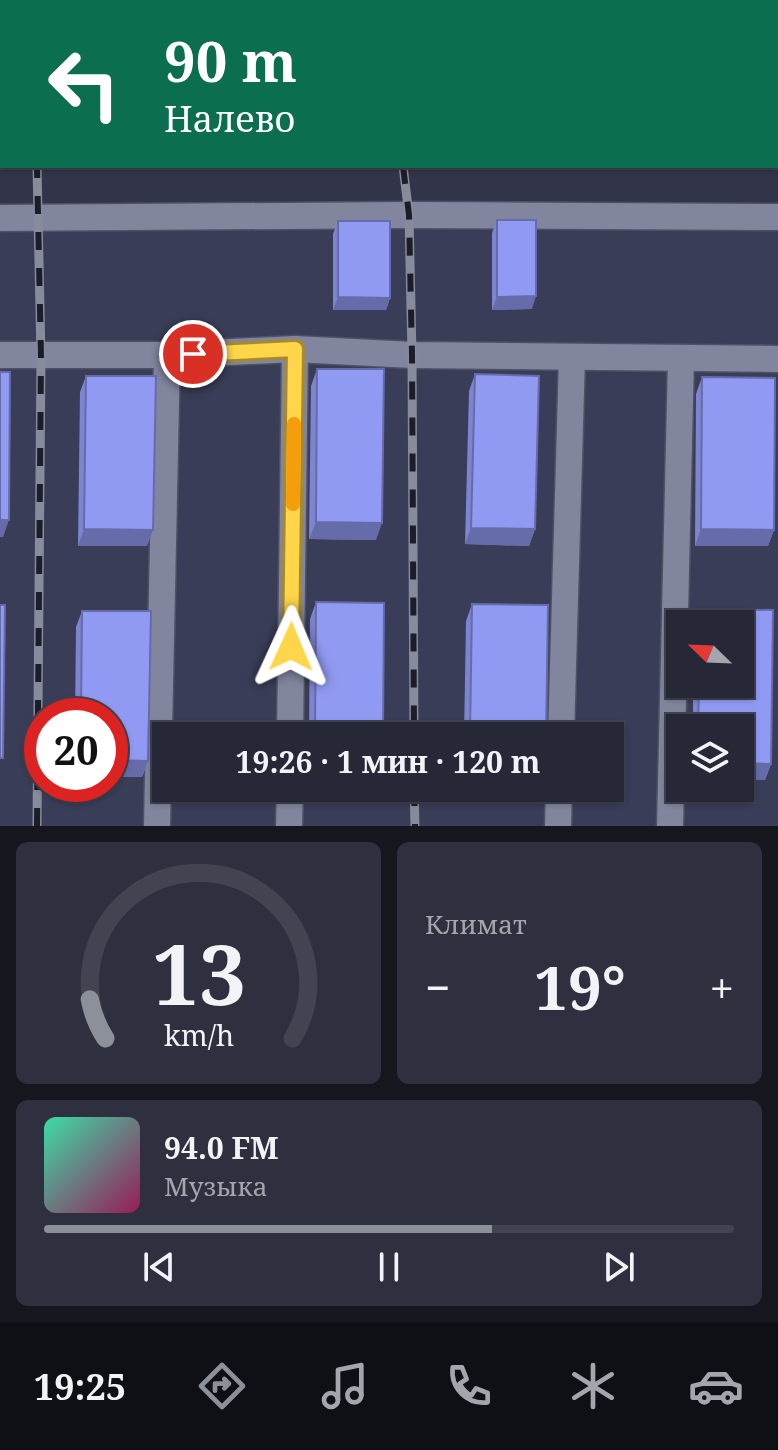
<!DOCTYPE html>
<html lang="ru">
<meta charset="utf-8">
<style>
body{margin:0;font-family:"Noto Serif",serif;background:#2e303f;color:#f1f3f6;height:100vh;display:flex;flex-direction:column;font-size:30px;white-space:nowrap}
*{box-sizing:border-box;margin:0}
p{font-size:26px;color:#a4a6ad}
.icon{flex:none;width:44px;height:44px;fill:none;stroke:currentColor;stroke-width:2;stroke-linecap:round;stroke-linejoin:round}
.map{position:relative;height:826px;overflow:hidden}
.drawer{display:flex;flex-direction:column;gap:16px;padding:16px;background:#15161e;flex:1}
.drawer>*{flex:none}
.banner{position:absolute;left:0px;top:0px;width:778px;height:168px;box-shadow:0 2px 6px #0004,0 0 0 2px #424452;background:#0b6e4f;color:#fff;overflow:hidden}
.needle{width:52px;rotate:293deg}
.buttons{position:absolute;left:666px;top:610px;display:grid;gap:16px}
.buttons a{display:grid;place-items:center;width:88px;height:88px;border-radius:0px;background:#262837;box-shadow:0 2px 6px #0004,0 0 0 2px #424452;font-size:40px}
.speed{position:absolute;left:24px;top:698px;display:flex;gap:16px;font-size:40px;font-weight:700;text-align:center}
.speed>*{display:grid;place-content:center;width:104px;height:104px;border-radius:50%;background:#262837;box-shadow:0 2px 6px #0004,0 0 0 2px #424452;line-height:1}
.speed .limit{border:12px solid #d22;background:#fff;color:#111}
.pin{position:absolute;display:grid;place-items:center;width:68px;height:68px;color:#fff;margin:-34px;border:4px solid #fff;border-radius:50%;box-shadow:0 2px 8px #0007}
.me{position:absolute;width:88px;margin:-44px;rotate:1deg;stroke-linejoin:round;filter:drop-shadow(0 0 6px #0008)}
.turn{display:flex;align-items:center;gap:28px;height:168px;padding:0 32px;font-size:36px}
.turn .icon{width:104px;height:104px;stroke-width:2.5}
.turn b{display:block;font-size:56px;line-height:68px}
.big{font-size:60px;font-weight:700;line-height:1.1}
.drawer .widget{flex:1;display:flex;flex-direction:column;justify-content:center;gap:12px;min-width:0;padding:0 28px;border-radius:12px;background:#2e303f}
.drawer .dial{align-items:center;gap:0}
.dial svg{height:208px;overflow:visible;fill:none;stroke:#424452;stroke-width:7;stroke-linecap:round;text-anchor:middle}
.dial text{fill:#f1f3f6;stroke:none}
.song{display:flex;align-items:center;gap:24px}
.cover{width:96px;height:96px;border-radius:12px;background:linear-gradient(135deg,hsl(160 70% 55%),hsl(330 70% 35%))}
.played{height:8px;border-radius:4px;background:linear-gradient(90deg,#8c9099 65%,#424452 65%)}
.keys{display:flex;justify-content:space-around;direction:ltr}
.heat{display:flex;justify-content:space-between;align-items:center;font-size:44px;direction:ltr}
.drawer .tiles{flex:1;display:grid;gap:16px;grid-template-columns:1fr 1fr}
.widget:last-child{grid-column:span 2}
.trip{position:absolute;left:152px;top:722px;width:472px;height:80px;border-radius:0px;background:#262837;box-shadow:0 2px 6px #0004,0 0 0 2px #424452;font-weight:700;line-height:80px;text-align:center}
.dock{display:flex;height:128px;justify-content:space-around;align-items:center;background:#0f1016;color:#a4a6ad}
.dock .icon{width:56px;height:56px}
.dock .on{color:#8c9099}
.dock b{font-size:36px;color:#f1f3f6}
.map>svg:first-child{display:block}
.built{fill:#393d57;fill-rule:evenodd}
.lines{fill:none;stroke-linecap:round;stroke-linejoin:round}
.minor-casing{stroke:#4f5162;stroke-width:29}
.minor{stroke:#81859d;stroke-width:26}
.rail-casing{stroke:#888b9c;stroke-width:9}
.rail{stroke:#1c1d27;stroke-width:6;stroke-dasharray:18;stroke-linecap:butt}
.wall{fill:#7d84d0}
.shaded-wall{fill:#666ca9}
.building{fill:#919af2;stroke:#666ca9;stroke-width:2}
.route-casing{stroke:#a68a30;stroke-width:20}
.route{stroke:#ffd54a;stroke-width:14}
.slow{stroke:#f59e0b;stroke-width:14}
</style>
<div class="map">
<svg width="778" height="826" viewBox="0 0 778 826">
<rect width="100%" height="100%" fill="#323549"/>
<path class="built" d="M778,204v622h-778v-621zM680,624h60v60h-60zM42,716h68v68h-68zM680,728h60v60h-60zM166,736h444v52h-444z"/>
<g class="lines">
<defs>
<g id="minor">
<polyline points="154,0 155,2"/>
<polyline points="305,0 308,2"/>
<polyline points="0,218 409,215 778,217"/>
<polyline points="0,355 167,355 295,349 412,355 778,359"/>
<polyline points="290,736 295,349"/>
<polyline points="561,736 572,357"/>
<polyline points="157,826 167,355"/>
<polyline points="289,826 290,788"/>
<polyline points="558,826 559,788"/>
<polyline points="670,826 681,358"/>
</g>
</defs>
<use href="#minor" class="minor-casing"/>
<use href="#minor" class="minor"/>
<defs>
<g id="rail">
<polyline points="27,0 28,2"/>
<polyline points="381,0 381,2"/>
<polyline points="757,0 758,2"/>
<polyline points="776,94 778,111"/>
<polyline points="403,166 409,215 412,355 414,736"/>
<polyline points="414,788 415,826"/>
<polyline points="37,826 41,357 37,166"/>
</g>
</defs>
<use href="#rail" class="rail-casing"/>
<use href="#rail" class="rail"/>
</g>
<g class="wall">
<polygon points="497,220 532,309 492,310 492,233"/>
<polygon points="338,221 390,298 386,310 333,310 333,234"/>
<polygon points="317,369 376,540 309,539 311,386"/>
<polygon points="475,374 535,529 529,546 465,544 469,391"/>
<polygon points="86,376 147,546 78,546 80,392"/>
<polygon points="702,377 774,530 768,546 695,546 696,394"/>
<polygon points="316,602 383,736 309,736 310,619"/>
<polygon points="472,604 546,736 464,736 466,621"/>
<polygon points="700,609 773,610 771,764 765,780 740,780 740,728 693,728 693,684 740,684 740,624 694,624"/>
<polygon points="82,611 148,761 142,777 110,716 75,716 76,627"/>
</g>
<g class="shaded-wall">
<polygon points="536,296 532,309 492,310 497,297"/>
<polygon points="338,297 390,298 386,310 333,310"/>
<polygon points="0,520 9,520 3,537 0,537"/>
<polygon points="316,522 382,523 376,540 309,539"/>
<polygon points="471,528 535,529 529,546 465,544"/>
<polygon points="84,529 153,530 147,546 78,546"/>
<polygon points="701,529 774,530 768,546 695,546"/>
<polygon points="110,760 148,761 142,777 110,777"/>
<polygon points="740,763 771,764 765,780 740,780"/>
</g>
<g class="building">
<rect x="69" y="0" width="62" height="2"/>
<polygon points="497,220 536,220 536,296 497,297"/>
<polygon points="338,221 390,221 390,298 338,297"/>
<polygon points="317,369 384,369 382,523 316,522"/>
<polygon points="0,372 10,372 9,520 0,520"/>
<polygon points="475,374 539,376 535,529 471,528"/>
<polygon points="86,376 156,376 153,530 84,529"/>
<polygon points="702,377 775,378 774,530 701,529"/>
<polygon points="316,602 384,603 383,736 315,736"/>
<polygon points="472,604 548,605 546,736 470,736"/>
<polygon points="0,605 5,605 3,758 0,758"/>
<polygon points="700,609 773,610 771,764 740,763 740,728 698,728 699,684 740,684 740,624 700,624"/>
<polygon points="82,611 151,611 148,761 110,760 110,716 81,716"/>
</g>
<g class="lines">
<defs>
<polyline id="route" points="193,354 295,349 291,647"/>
</defs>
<use href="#route" class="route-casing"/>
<use href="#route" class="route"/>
<polyline class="slow" points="293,504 294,424"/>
</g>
</svg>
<div class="buttons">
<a><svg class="needle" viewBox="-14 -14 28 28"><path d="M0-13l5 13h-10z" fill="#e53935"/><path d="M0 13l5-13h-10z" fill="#a4a6ad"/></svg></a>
<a><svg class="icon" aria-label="layers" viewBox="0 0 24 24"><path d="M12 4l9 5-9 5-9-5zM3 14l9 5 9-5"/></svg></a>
</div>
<div class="speed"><div class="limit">20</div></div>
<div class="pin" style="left:193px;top:354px;background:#d93025"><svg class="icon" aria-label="arrive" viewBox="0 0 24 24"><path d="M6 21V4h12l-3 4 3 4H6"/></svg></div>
<svg class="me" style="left:291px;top:647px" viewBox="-20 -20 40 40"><path d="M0-17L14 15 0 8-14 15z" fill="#ffd54a" stroke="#fff" stroke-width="4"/></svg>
<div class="trip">19:26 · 1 мин · 120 m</div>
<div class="banner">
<div class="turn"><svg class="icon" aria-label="left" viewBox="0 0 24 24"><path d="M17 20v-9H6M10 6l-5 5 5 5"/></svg><div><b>90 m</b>Налево</div></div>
</div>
</div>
<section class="drawer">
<div class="tiles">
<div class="widget dial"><svg viewBox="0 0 100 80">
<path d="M14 69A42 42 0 1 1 86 69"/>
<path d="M14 69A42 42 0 0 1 8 54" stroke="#8c9099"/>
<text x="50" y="56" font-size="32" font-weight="700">13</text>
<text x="50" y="72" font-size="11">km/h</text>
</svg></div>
<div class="widget"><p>Климат</p>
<div class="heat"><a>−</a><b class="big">19°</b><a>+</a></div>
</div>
<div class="widget">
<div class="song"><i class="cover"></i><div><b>94.0 FM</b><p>Музыка</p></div></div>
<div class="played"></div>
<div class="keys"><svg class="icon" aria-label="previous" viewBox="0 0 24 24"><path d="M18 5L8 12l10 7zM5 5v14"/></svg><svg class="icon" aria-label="pause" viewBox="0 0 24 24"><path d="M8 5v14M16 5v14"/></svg><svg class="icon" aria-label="next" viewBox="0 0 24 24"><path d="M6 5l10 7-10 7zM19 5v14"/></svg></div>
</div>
</div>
</section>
<nav class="dock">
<b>19:25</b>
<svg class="icon on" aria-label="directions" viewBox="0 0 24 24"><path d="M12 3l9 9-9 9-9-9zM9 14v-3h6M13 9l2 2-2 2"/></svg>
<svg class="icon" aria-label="music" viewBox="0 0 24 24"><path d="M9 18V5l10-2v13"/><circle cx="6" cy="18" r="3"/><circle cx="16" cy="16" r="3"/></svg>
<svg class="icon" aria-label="phone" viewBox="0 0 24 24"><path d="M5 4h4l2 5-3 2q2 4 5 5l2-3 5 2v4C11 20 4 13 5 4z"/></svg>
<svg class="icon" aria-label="climate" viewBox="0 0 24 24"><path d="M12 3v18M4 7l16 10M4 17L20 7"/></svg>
<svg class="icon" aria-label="car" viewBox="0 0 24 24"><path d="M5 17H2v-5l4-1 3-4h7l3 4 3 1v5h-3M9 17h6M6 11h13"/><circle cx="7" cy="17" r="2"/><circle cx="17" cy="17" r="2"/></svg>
</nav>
